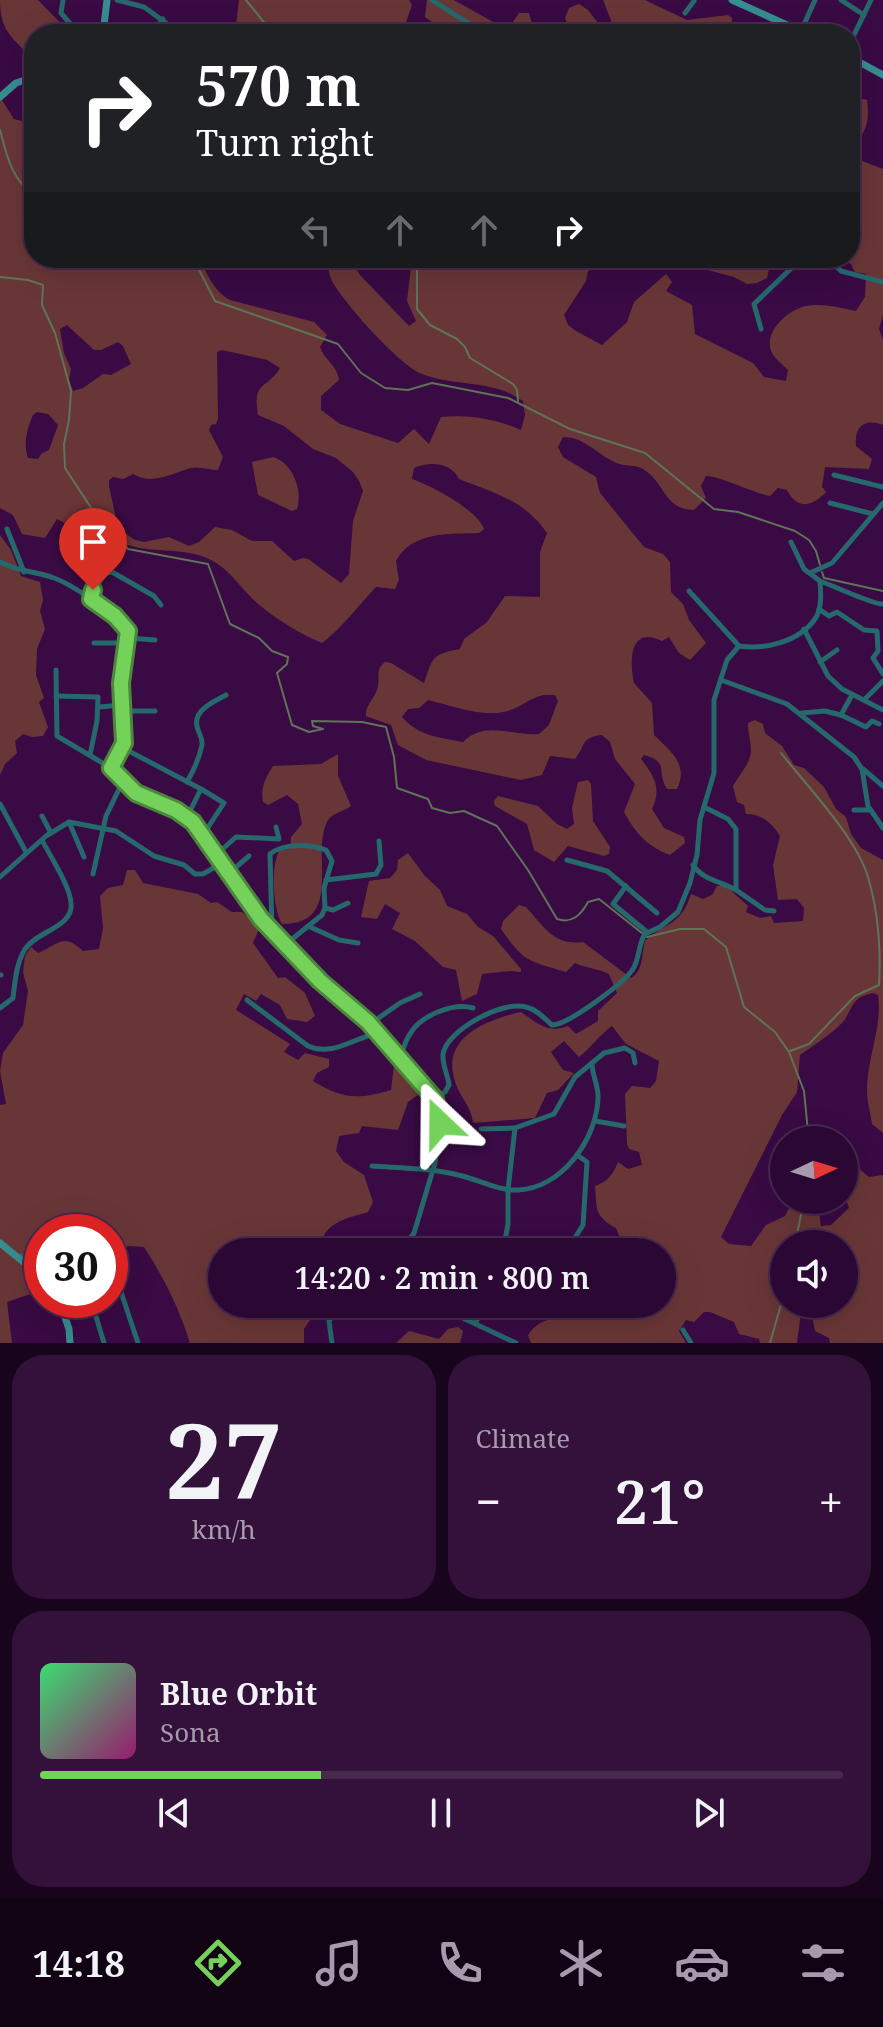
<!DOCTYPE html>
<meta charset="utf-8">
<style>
body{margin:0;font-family:"Noto Serif",serif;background:#33113b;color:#f1f3f6;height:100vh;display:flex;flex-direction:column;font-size:30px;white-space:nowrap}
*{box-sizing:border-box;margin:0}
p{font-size:26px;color:#a69aac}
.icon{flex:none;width:44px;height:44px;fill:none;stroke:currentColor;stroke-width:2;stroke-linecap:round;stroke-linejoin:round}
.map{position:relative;height:1343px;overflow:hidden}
.panel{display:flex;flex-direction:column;gap:12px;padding:12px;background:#18041c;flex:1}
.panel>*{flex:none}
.guide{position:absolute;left:24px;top:24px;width:836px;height:244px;border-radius:32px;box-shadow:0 8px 32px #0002,0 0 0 2px #47294e;background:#202124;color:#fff;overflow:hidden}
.needle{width:52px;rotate:86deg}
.tools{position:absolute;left:770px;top:1126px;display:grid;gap:16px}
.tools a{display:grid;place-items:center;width:88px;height:88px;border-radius:50%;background:#2b0833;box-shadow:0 8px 32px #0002,0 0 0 2px #47294e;font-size:40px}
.speed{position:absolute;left:24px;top:1214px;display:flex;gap:16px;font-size:40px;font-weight:700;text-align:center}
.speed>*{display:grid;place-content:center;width:104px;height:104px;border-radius:50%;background:#2b0833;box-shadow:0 8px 32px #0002,0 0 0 2px #47294e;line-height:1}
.speed .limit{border:12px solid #d22;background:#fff;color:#111}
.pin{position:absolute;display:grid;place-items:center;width:68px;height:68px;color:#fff;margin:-82px -34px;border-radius:50% 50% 50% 0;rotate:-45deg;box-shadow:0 0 8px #0007}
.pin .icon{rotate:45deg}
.me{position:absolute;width:88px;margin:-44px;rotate:337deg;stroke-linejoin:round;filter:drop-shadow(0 0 6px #0008)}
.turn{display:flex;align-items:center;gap:28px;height:168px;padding:0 40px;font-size:36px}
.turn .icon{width:104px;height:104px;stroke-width:2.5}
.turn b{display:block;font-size:56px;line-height:68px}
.lanes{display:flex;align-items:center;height:76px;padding:0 40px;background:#0003;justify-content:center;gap:40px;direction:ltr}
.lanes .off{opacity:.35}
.big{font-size:60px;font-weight:600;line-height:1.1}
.panel .tile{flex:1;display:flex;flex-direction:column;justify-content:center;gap:12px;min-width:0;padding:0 28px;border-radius:32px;background:#33113b}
.panel .dial{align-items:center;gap:0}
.dial b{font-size:104px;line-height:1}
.song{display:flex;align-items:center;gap:24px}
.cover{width:96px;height:96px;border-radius:12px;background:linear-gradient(135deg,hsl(140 70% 55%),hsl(320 70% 35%))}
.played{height:8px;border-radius:4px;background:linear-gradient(90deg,#74d25b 35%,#47294e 35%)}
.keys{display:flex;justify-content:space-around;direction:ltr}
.heat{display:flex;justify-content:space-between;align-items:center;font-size:44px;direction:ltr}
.panel .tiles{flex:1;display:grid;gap:12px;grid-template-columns:1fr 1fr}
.tile:last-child{grid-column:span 2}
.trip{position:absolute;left:208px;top:1238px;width:468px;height:80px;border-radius:40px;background:#2b0833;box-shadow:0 8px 32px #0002,0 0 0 2px #47294e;font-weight:600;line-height:80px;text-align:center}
.menu{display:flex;height:128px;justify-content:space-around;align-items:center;background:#110314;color:#a69aac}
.menu .icon{width:56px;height:56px}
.menu .current{color:#74d25b}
.menu b{font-size:36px;color:#f1f3f6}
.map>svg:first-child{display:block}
.green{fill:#693637;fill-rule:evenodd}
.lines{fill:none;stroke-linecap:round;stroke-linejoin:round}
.stream{stroke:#5e7457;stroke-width:2}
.street{stroke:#25696c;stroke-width:5}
.secondary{stroke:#378d91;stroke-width:7}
.route-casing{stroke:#4b883b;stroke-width:20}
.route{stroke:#74d25b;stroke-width:14}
</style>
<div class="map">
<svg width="883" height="1343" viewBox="0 0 883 1343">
<rect width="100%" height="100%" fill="#390a44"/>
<g class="green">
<path d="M0,0h38l33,34h-37v28c-19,-25 -34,-27 -34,-62z"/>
<polygon points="239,0 409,0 412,5 405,25 406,34 364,34 347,22 337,34 235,34"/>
<polygon points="427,0 454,0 502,27 512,23 519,13 529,13 535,34 445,34 438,26 425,17"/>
<polygon points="603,0 645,0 687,20 728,15 732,18 731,34 571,34 565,18 569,8 579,4 588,10 601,27 614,28"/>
<path d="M0,97l14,22 11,3 9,11v125h164c11,16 13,31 32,42l84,22 13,13 -7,12c5,14 16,16 19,33l-18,16v14l19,14 58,19 16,-14 15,15 12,-27c27,-3 56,2 80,13l4,-15 -2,-14c-31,-22 -67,-14 -101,-27 -23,-9 -78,-71 -90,-93 -4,-8 -3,-16 -9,-23h26l11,17 49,51 7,-5 -9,-20 5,-43h219l-43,13 -2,10 -22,34 4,10 8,6 26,14 25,-23 7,-20 32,-28 6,8 -6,9 26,14 3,29 58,29 11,14 22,4 2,-11c-6,-6 -14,-12 -17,-19 -7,-20 17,-41 35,-45 17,-3 34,2 50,5l9,-14 1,-23 -11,-2 -4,-8 -10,-6h9v-106l12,9 21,8v146l-4,14 4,11v85c-18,-7 -29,1 -27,21l16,13 -3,10 -44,-2 -3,20 4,5c-14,15 -29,18 -39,-2l-9,-2 -8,8c-19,-4 -48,-19 -64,-20l-5,10 5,12 -12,12c-31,-1 -28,-27 -51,-41 -7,-4 -16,-3 -24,-5 -21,-8 -33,-27 -56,-27l-5,10 5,10 33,20 4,16 44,54 19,7 7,8 1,30 12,12 6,16 17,23 -16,17 -11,-7 -10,-16 -7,4c-32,-16 -33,19 -28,42l18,20 2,32c16,16 35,29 23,54h-10c-11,-18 3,-27 -23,-34l-3,4c13,17 21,29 11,50l12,19 20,9 1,6 -15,12c-22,-8 -35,-22 -46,-43l11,-28 -20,-25 -5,-17 -8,-7c-21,2 -16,10 -27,24l-25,-3 -8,19 -21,5 -95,-20 -28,-15 -7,-20 -25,-9c-1,-12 10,-18 12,-30 2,-11 -3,-16 7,-24l6,1 33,20c9,-27 9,-29 36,-34l4,-10 23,-17 18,-26 35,1v-45l7,-19c-22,-32 -52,-40 -88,-54 -8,-17 -29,-18 -45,-11l-2,11c18,6 66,31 72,50l-5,4c-29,1 -67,-2 -83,28l3,19 -4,9 -19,-2c-18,19 -33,40 -54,56 -22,-9 -46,-24 -64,-39 -16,-14 -27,-33 -45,-43 -26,-15 -59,-7 -84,-16l-8,7 -15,-9 -21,-22 -15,5 -13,-7 -12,19 -23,-4 -9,-19 -13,-7zM67,325l27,25h7l17,-8 5,4 8,18 -20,11 -8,-1 -20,14 -10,3 -4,-11 2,-11 -7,-16 -4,-24zM222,350l45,10 13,8c-13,22 -28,12 -22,47l26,11 29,23 23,9 17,14 6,9 4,10 -10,30 -4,53 -8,9 -33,-24 -5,-1 -9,3 -22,-20h-20l-20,-11 -17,-3 -16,15 -10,4 -20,-9 -25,5 -9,-2 -17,-12 -9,-42v-6l4,-3 10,2 10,-5c19,12 39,-1 58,-6 8,-2 18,2 27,2l5,-13 -14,-27 2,-5 5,-1 2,-5 -1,-67zM37,412l11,2 10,11 -9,25 -7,3 -4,6 -10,-1c-5,-14 -1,-30 5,-43zM543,695h12l3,6 -9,24 -10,9c-28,2 -54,-14 -76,8 -22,-4 -45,-6 -61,-25l6,-8 11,-1 9,-8c26,6 53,18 80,11 13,-4 22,-13 35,-16z"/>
<path d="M855,97l12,3c3,25 -2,32 -17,51v-48z"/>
<polygon points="694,258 766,258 770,264 767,278 757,283 747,284 734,277 700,268"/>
<path d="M273,457c20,6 30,34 24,52l-5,2 -34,-16 -6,-33z"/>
<polygon points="0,535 11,550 21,576 40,582 43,600 40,611 45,629 37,649 36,675 44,698 39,702 48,727 43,736 32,737 23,734 15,741 17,753 5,764 0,775"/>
<path d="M755,720l8,4 2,9 17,13 12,19 10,3 20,19 12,22 10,8 5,17 10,14 22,12v273l-11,-9c-1,-10 -5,-22 -5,-32 -1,-30 16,-67 11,-97l-5,-2c-24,5 -19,16 -31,30 -12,12 -28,22 -42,32l-3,37 -15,23 -61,122 8,7 22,2 15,-21 19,-9 8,-16h24l4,26 10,-1 18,-17c-5,-14 -11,-34 3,-45l17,14 14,-2v168h-53l-1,-5 -14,-7 -3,-17 2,-10h30v-60h-60v60h18l-5,39h-37l-1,-4 -20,-5 -5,-12 -24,-10h-6l-10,10 -8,-2 -7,11 7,12h-155l-3,-8c11,-16 23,-16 41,-19l11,-12h82v-52h-39l1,-4 -8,-20c-22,-12 -19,-19 -21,-42 13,-5 18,-11 23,-24l10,7 14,-4 -3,-13 -10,-3 -2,-5 -2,-50 7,-8 18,2 6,-7 3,-20 -33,-17 -14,-18c-14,10 -20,21 -33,31l-15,-16 -13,11 12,18 11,3 -16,17 -11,3 -12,25 -62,5c-2,-16 -9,-21 -15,-34 -22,-48 23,-68 63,-77 16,11 27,22 47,14l8,8 22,-13v-10l19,-18 -8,-19c-12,-6 -24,-6 -34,-11l-9,9c-39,-12 -41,-9 -65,-43l2,-8 16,-16 7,2c18,20 28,39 57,35l48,36c13,-8 10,-23 14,-37 22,-20 35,-14 46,-47l12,5 9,-4 5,-9h9l22,20 -2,6 14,6 11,-2 3,7 29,-2 1,-13 -7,-9 -19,1 -5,-35 7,-29c-8,-13 -18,-22 -34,-22l-2,-9 -7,-3 -4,-16c6,-11 18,-23 18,-36 0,-8 -3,-17 -3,-27z"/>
<path d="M338,754v22l13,30c-9,7 -20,6 -25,18 -14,36 17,100 -44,100 -9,-14 -12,-60 -2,-74l10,-1 1,-12 11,-13 -4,-20 -11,-9 -19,10 -5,-3c-3,-14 3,-25 10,-36l48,-2z"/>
<polygon points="588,780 591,784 593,821 610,847 609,854 604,856 568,846 554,862 534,850 527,824 495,806 494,801 498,796 538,806 557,824 567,829 574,824 572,808 578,782"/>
<polygon points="408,853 424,875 440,890 447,906 467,914 478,927 493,936 521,969 521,972 511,971 482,974 477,994 462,1001 456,970 443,967 415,941 392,929 400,913 385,904 377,919 361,917 369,881 390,878 397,870 398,860"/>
<path d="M127,870h8l8,13 55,11 13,9 6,-1 15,10h10l18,15 -7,16 25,35 7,-1 20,16 10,23 -8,6 -20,-3 -7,-14 -19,-11 -5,7 -12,-7 -8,16 54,34 -6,8 14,8 7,-7 24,6v8l-12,6 -4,8c30,18 44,19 78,9l3,-25 28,27 -14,10 -10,28 -36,-4 -3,7 -20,3 -3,15 8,11 20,13 9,27 -5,10c-16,5 -35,8 -44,23l6,17h-108v52h92l3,6 -13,19v14h-114c-11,-35 -26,-65 -46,-96l-15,-1 -16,5 -3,-5v-14h-68v58l-35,12 5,41h-12v-238l6,-1 -6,-33 3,-18 20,-28 5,-34 -5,-19 2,-16 6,-9 7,6c21,-9 25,-21 45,-2l16,-2 4,-21 -3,-32 8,-8 15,-3z"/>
<polygon points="458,1327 463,1331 460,1343 396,1343 409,1331 439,1339 448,1329"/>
</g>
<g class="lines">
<g class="stream">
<polyline points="246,0 267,26 284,34"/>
<path d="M0,130c6,22 12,53 34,63"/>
<polyline points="193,258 215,301 338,344 361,373 385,388 408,390 432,383 508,398 570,429 645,453 714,509 738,512 795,531 809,540 816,551 820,565"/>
<polyline points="419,258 417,266 417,309 430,325 457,339 465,347 470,358 513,384 517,390 518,401"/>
<path d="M0,277l28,3 15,5 -1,20 13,28 16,58 -2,29 -5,24 1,24 36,55 27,26 80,15 22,60 29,14 13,13 16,6 -1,7 -10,9 15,52 17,7 14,-3 -10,-3 -1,-5 50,1 24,5 8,30 3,31 31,11 4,9 18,5 14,-2 33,15 31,44 29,49c15,5 24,-4 31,-17l11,-3 43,34"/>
<polyline points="822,572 824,578 883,591"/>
<path d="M781,753c26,33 73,82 86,121 11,35 14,75 12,111l-24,11 -46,48 -19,7"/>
<polyline points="647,937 680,929 704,929 726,947 744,1007 775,1032 789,1052 804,1091 808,1132 812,1140"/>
<polyline points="795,1244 804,1200"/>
<polyline points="770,1343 784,1294"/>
</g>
<g class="street">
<polyline points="63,0 61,13 79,34"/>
<polyline points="117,0 144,7 181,34"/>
<polyline points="432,0 485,34"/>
<polyline points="841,0 864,15"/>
<polyline points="685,13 694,1"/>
<polyline points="801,31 815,0"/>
<polyline points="151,34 163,19"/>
<path d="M528,34c13,-10 21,-7 35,0"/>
<polyline points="850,43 871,0"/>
<polyline points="827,258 841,271 883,282"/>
<polyline points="761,329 754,304 802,258"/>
<polyline points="834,475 883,487"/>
<polyline points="830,503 873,514"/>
<polyline points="7,529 24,572"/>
<polyline points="80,555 77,558 96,587 91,599"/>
<path d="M0,562c17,10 36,9 54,16 20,7 56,34 73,49l1,4 -7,52 3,60 -13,25 30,28 35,14 17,12 68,97 45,48 62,55 67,77 5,24 -5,40 -21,70 -13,19"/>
<polyline points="810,573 832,563 883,503"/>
<path d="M820,581c14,5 54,24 63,23"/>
<polyline points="96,587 106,573 112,572 154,596 161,605"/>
<polyline points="689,591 739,646"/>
<polyline points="819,609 829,616 837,612 864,630 877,631 878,651 873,658 883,674"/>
<polyline points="804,629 828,676 842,689 883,710"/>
<polyline points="128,638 155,640"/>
<polyline points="94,643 127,643"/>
<polyline points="820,662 837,650"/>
<polyline points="56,670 57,736 111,768"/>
<polyline points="721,680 787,704 854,757 862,769 868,806 883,828"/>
<polyline points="56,696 98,697 97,721 90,755"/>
<polyline points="864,700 883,681"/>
<polyline points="99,707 122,705"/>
<polyline points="123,711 155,711"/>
<polyline points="802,713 825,711 841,715 852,695"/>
<polyline points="841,715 866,727 872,721 879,724"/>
<polyline points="123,748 201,789 187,817"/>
<polyline points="863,769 883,786"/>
<path d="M187,782c7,-12 12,-23 15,-37 1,-8 -4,-12 -5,-19 -4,-16 18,-25 29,-31"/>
<polyline points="201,789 224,803 203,835"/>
<polyline points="0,804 26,852"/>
<polyline points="704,807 728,819 736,829 736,890 765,910 774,911"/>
<polyline points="854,810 870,810"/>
<polyline points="42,816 51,833"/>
<polyline points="69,822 84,857"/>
<polyline points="217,854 236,837 279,839 276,827"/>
<polyline points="567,860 607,871 657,913"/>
<path d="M693,865c11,16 28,16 43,25"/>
<polyline points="93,874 106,816 123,781"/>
<polyline points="228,874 249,856"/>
<polyline points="0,877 46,836 69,822 116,831 154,856 184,865 195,874 203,874 222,863"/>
<polyline points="326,880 376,874 381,865 379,841"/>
<polyline points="626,886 613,904 647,932"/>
<polyline points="325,908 333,910 348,903"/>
<polyline points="308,926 339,940 358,943"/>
<path d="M272,930l-2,-76c14,-11 39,-10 56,-4l6,11 -8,27 1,20 -3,7 -36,29"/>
<polyline points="0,975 1,975"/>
<path d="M247,1000l61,46c24,11 46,-8 70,-13"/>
<path d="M0,1008l13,-10c2,-16 3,-34 12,-49 12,-18 49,-22 46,-46 -1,-17 -21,-47 -29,-63"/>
<polyline points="370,1024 400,1003 420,994"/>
<path d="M400,1058c3,-8 5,-17 10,-24 10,-18 43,-32 63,-26"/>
<path d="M435,1099l10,-7 4,-7c-1,-10 -7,-20 -6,-31 4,-24 60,-54 83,-47 10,2 18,11 26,18 16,0 72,-42 81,-56 7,-11 5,-25 12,-35l15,-7 18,-15 12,-29 7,-28 3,-35 14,-47v-73l13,-40 12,-14c25,4 60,-4 76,-27 7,-10 6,-26 5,-38l-16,-12 -13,-27"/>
<polyline points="595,1121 624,1126"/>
<polyline points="481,1129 515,1128"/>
<path d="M372,1166c29,2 58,2 86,9 20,4 40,16 60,15 44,-2 78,-50 80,-91 1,-13 -6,-23 -6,-36l12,-10 21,-5 8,5 2,10"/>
<polyline points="506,1239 534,1242 548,1252"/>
<polyline points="503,1252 508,1224 508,1190 515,1128 554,1114 575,1077 592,1063"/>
<polyline points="566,1252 583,1225 587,1162 577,1155"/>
<polyline points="18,1256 42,1256"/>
<polyline points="110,1259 138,1343"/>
<polyline points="91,1300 104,1343"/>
<polyline points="433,1304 516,1343"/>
<polyline points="476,1322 485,1304"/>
<polyline points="683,1330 691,1343"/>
<polyline points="332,1343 329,1321 335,1313 349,1304"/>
</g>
<g class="secondary">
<polyline points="732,0 807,34"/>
<polyline points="103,34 107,0"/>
<polyline points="850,57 883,75"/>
<polyline points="0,97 16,83 34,77"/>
<polyline points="0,1243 42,1277"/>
<polyline points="59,1300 69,1329 70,1343"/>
</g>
</g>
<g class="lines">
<defs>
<polyline id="route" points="93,590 91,599 115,616 128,631 121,683 124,743 111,768 136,793 176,810 193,822 261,919 320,981 368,1022 435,1099 440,1123"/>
</defs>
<use href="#route" class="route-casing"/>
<use href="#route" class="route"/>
</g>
</svg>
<div class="tools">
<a><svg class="needle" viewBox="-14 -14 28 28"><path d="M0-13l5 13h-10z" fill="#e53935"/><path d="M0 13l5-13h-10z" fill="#a69aac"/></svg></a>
<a><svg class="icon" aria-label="sound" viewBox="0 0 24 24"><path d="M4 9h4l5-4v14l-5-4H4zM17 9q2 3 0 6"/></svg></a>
</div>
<div class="speed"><div class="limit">30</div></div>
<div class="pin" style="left:93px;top:590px;background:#d93025"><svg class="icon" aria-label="arrive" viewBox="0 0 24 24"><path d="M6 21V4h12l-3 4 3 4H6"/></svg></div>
<svg class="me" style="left:440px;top:1123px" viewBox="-20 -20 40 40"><path d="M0-17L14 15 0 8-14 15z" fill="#74d25b" stroke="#fff" stroke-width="4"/></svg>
<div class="trip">14:20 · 2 min · 800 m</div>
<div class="guide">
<div class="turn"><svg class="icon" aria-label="right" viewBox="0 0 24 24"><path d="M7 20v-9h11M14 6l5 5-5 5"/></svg><div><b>570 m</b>Turn right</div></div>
<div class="lanes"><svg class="icon off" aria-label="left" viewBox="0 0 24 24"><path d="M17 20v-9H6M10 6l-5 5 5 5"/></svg><svg class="icon off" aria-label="ahead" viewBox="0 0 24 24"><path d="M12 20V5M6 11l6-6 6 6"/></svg><svg class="icon off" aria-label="ahead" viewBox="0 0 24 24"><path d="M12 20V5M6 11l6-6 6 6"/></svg><svg class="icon" aria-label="right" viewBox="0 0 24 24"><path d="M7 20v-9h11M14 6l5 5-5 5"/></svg></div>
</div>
</div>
<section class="panel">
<div class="tiles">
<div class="tile dial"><b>27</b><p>km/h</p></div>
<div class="tile"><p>Climate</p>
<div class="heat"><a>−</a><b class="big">21°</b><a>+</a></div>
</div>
<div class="tile">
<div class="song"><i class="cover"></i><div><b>Blue Orbit</b><p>Sona</p></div></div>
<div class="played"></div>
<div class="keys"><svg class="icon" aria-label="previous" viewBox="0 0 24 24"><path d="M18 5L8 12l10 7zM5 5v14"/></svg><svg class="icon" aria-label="pause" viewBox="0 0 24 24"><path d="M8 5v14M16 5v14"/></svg><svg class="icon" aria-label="next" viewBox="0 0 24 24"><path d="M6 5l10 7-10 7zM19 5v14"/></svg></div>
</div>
</div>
</section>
<nav class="menu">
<b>14:18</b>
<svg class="icon current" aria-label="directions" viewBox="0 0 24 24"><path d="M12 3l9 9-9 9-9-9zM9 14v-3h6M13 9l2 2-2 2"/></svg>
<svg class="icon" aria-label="music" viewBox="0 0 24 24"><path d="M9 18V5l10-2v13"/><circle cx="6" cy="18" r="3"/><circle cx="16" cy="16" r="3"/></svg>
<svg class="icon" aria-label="phone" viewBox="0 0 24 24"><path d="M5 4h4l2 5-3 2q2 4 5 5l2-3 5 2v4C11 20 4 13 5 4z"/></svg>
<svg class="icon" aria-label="climate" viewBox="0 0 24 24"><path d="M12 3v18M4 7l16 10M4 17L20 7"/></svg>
<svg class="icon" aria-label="car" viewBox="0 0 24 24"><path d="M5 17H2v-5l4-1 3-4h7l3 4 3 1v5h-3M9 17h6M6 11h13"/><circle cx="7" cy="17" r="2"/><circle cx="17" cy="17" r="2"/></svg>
<svg class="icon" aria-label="filters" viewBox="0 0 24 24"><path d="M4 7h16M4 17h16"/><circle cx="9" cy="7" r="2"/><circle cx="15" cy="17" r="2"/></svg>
</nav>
